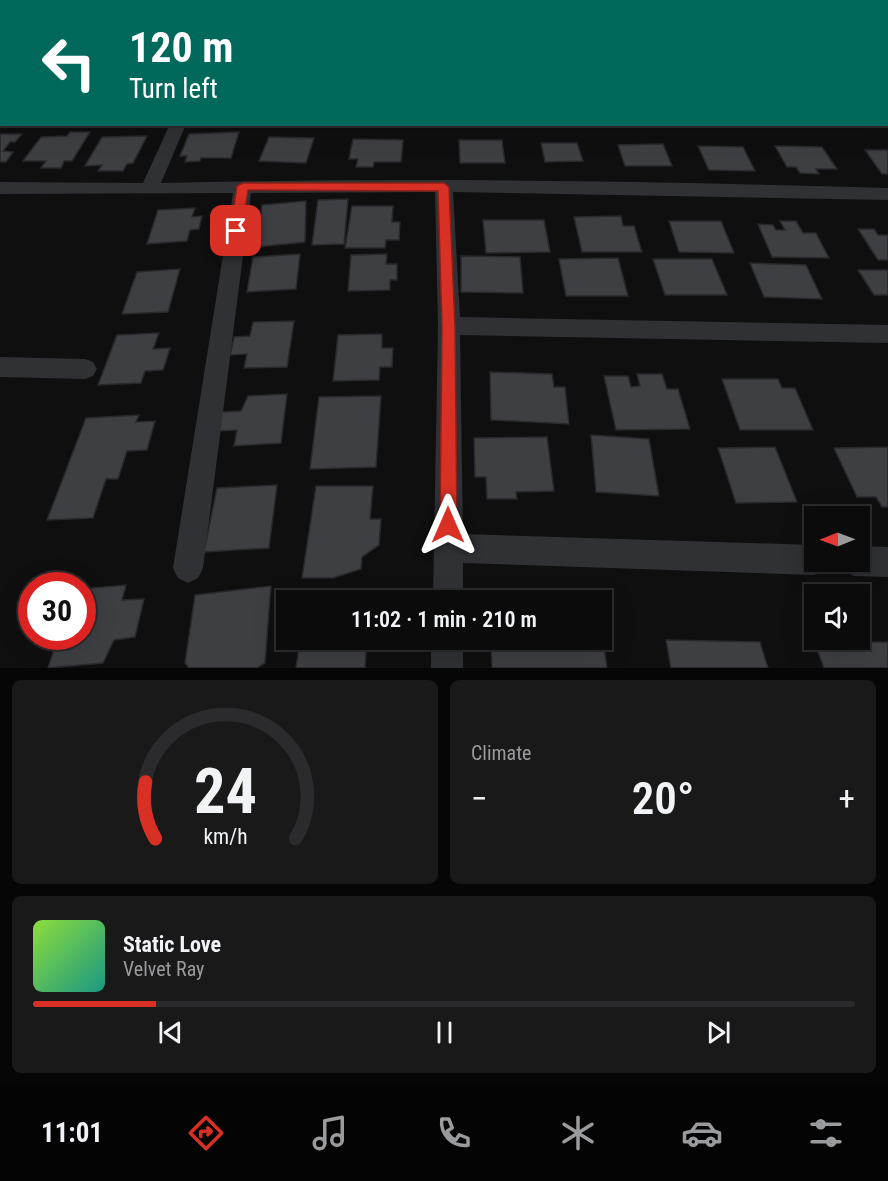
<!DOCTYPE html>
<meta charset="utf-8">
<style>
body{margin:0;font-family:"Roboto Condensed",sans-serif;background:#19191a;color:#f1f3f6;height:100vh;display:flex;flex-direction:column;font-size:22px;white-space:nowrap}
*{box-sizing:border-box;margin:0}
p{font-size:20px;color:#9a9b9d}
.icon{flex:none;width:33px;height:33px;fill:none;stroke:currentColor;stroke-width:2;stroke-linecap:round;stroke-linejoin:round}
.map{position:relative;height:668px;overflow:hidden}
.panel{display:flex;flex-direction:column;gap:12px;padding:12px;background:#060607;flex:1}
.panel>*{flex:none}
.guide{position:absolute;left:0px;top:0px;width:888px;height:126px;box-shadow:0 6px 24px #0002,0 0 0 2px #2b2b2d;background:#00695c;color:#fff;overflow:hidden}
.needle{width:39px;rotate:269deg}
.controls{position:absolute;left:804px;top:506px;display:grid;gap:12px}
.controls a{display:grid;place-items:center;width:66px;height:66px;border-radius:0px;background:#0b0b0c;box-shadow:0 6px 24px #0002,0 0 0 2px #2b2b2d;font-size:30px}
.speed{position:absolute;left:18px;top:572px;display:flex;gap:12px;font-size:30px;font-weight:700;text-align:center}
.speed>*{display:grid;place-content:center;width:78px;height:78px;border-radius:50%;background:#0b0b0c;box-shadow:0 6px 24px #0002,0 0 0 2px #2b2b2d;line-height:1}
.speed .limit{border:9px solid #d22;background:#fff;color:#111}
.pin{position:absolute;display:grid;place-items:center;width:51px;height:51px;color:#fff;margin:-26px;border-radius:12px;box-shadow:0 3px 9px #0006}
.me{position:absolute;width:66px;margin:-33px;rotate:0deg;stroke-linejoin:round;filter:drop-shadow(0 0 4px #0008)}
.turn{display:flex;align-items:center;gap:21px;height:126px;padding:0 30px;font-size:27px}
.turn .icon{width:78px;height:78px;stroke-width:2.5}
.turn b{display:block;font-size:42px;line-height:51px}
.big{font-size:45px;font-weight:600;line-height:1.1}
.panel .widget{flex:1;display:flex;flex-direction:column;justify-content:center;gap:9px;min-width:0;padding:0 21px;border-radius:9px;background:#19191a}
.panel .dial{align-items:center;gap:0}
.dial svg{height:156px;overflow:visible;fill:none;stroke:#2b2b2d;stroke-width:7;stroke-linecap:round;text-anchor:middle}
.dial text{fill:#f1f3f6;stroke:none}
.song{display:flex;align-items:center;gap:18px}
.cover{width:72px;height:72px;border-radius:9px;background:linear-gradient(135deg,hsl(90 70% 55%),hsl(170 70% 35%))}
.played{height:6px;border-radius:3px;background:linear-gradient(90deg,#d93025 15%,#2b2b2d 15%)}
.keys{display:flex;justify-content:space-around;direction:ltr}
.heat{display:flex;justify-content:space-between;align-items:center;font-size:33px;direction:ltr}
.panel .tiles{flex:1;display:grid;gap:12px;grid-template-columns:1fr 1fr}
.widget:last-child{grid-column:span 2}
.trip{position:absolute;left:276px;top:590px;width:336px;height:60px;border-radius:0px;background:#0b0b0c;box-shadow:0 6px 24px #0002,0 0 0 2px #2b2b2d;font-weight:600;line-height:60px;text-align:center}
.menu{display:flex;height:96px;justify-content:space-around;align-items:center;background:#040405;color:#9a9b9d}
.menu .icon{width:42px;height:42px}
.menu .active{color:#d93025}
.menu b{font-size:27px;color:#f1f3f6}
.map>svg:first-child{display:block}
.building{fill:#3e3f43;stroke:#29292c;stroke-width:1.5}
.lines{fill:none;stroke-linecap:round;stroke-linejoin:round}
.minor{fill:#303135;fill-rule:evenodd}
.secondary{fill:#3e4045;fill-rule:evenodd}
.route{fill:#d93025;stroke:#8d1f18;stroke-width:1.5}
</style>
<div class="map">
<svg width="888" height="668" viewBox="0 0 888 668">
<rect width="100%" height="100%" fill="#0f0f10"/>
<g class="building">
<polygon points="70,132 90,132 72,161 64,161 61,168 41,168 46,161 23,161 41,137 67,136"/>
<polygon points="239,132 231,158 201,158 200,161 185,162 187,156 180,156 189,134"/>
<polygon points="0,134 22,134 15,142 10,142 3,151 13,152 6,162 0,162"/>
<polygon points="147,136 133,163 127,164 123,171 98,171 102,165 85,166 102,137"/>
<polygon points="269,137 314,138 306,163 259,161"/>
<polygon points="353,139 403,140 401,162 374,162 373,167 356,167 358,159 349,159"/>
<polygon points="459,140 502,140 505,163 460,163"/>
<polygon points="541,143 577,143 583,161 545,162"/>
<polygon points="663,144 672,166 625,166 618,145"/>
<polygon points="698,146 743,147 755,171 709,170"/>
<polygon points="775,146 822,147 837,169 816,169 819,174 800,173 796,167 787,167"/>
<polygon points="865,150 888,150 888,174 882,174"/>
<polygon points="348,199 344,244 312,245 318,200"/>
<polygon points="306,201 305,242 257,247 262,205"/>
<polygon points="352,206 393,206 392,222 400,222 399,240 386,240 385,248 345,248"/>
<polygon points="195,208 192,217 202,216 199,229 190,230 187,241 147,244 158,210"/>
<polygon points="621,216 623,226 634,226 642,252 582,252 574,217"/>
<polygon points="483,220 544,220 550,252 486,253"/>
<polygon points="669,221 721,221 734,253 679,252"/>
<polygon points="780,221 796,221 803,233 816,233 829,258 772,257 758,224 773,225 776,230 785,230"/>
<polygon points="858,229 874,229 878,235 888,235 888,260 878,260"/>
<polygon points="300,254 296,289 247,292 253,257"/>
<polygon points="387,254 386,264 397,264 397,280 390,280 390,290 348,291 351,255"/>
<polygon points="461,256 520,257 523,293 461,292"/>
<polygon points="618,258 628,296 566,296 559,259"/>
<polygon points="653,259 712,259 727,295 665,295"/>
<polygon points="750,263 806,265 822,299 764,297"/>
<polygon points="180,269 168,312 122,314 137,272"/>
<polygon points="858,270 888,270 888,295 874,295"/>
<polygon points="294,321 287,367 244,368 247,354 230,355 234,337 250,336 253,322"/>
<polygon points="159,333 153,349 170,348 163,370 145,371 141,383 98,385 117,335"/>
<polygon points="382,334 382,348 393,348 392,367 380,367 379,380 333,381 338,335"/>
<polygon points="490,372 552,374 554,387 565,387 569,424 491,420"/>
<polygon points="637,374 662,374 667,389 678,389 690,429 616,430 604,376 628,376 631,387 640,386"/>
<polygon points="722,379 778,379 782,388 795,388 813,430 740,430"/>
<polygon points="287,394 281,443 234,446 237,430 217,431 221,412 241,411 248,396"/>
<polygon points="381,396 376,467 310,469 319,397"/>
<polygon points="139,415 136,422 155,421 147,450 127,451 118,479 106,479 93,518 47,520 86,418"/>
<polygon points="591,435 649,439 659,496 596,492"/>
<polygon points="547,437 554,491 516,492 517,499 487,499 486,477 475,477 474,438"/>
<polygon points="775,447 797,502 736,503 718,448"/>
<polygon points="888,447 888,507 882,507 876,497 857,497 834,448"/>
<polygon points="277,485 269,548 204,552 217,488"/>
<polygon points="316,486 373,486 370,519 381,519 379,545 362,557 361,569 333,578 302,578"/>
<polygon points="126,585 122,600 144,599 135,637 114,640 103,663 48,668 58,636 82,636 82,589"/>
<polygon points="271,586 265,663 257,668 189,668 185,663 195,595"/>
<polygon points="602,634 607,668 492,668 491,639 602,639"/>
<polygon points="300,639 367,639 365,668 296,668"/>
<polygon points="666,640 760,642 768,668 671,668"/>
<polygon points="814,642 888,642 888,668 824,668"/>
</g>
<g class="lines">
<g class="minor">
<polygon points="685,0 697,0 698,2 686,2"/>
<rect x="886" y="2" width="2" height="8"/>
<rect x="886" y="42" width="2" height="8"/>
<path d="M170,124h16l-25,59c242,-6 485,-2 727,5v12l-435,-8 7,125 428,8v18l-428,-8 3,199 351,11v16h14l-4,9 -10,5 -351,-12v37h-30l5,-274 -3,-134 -184,1 -48,375 -5,10 -10,5 -10,-5 -5,-10 60,-375 -233,1v-12l143,1z"/>
<polygon points="0,357 85,359 93,362 97,369 93,376 85,379 0,377"/>
<polygon points="860,546 888,547 888,577 854,576 844,571 839,561 860,561"/>
<rect x="431" y="639" width="32" height="29"/>
</g>
<g class="secondary">
<rect x="0" y="69" width="2" height="12"/>
<rect x="886" y="89" width="2" height="12"/>
<rect x="0" y="94" width="2" height="12"/>
<polygon points="886,114 888,128 878,126 886,124"/>
</g>
</g>
<polygon class="route" points="243,183 444,183 449,187 455,326 457,525 454,532 448,534 442,532 440,525 442,326 438,191 248,190 242,231 236,235 230,231 237,186"/>
</svg>
<div class="controls">
<a><svg class="needle" viewBox="-14 -14 28 28"><path d="M0-13l5 13h-10z" fill="#e53935"/><path d="M0 13l5-13h-10z" fill="#9a9b9d"/></svg></a>
<a><svg class="icon" aria-label="sound" viewBox="0 0 24 24"><path d="M4 9h4l5-4v14l-5-4H4zM17 9q2 3 0 6"/></svg></a>
</div>
<div class="speed"><div class="limit">30</div></div>
<div class="pin" style="left:236px;top:231px;background:#d93025"><svg class="icon" aria-label="arrive" viewBox="0 0 24 24"><path d="M6 21V4h12l-3 4 3 4H6"/></svg></div>
<svg class="me" style="left:448px;top:525px" viewBox="-20 -20 40 40"><path d="M0-17L14 15 0 8-14 15z" fill="#d93025" stroke="#fff" stroke-width="4"/></svg>
<div class="trip">11:02 · 1 min · 210 m</div>
<div class="guide">
<div class="turn"><svg class="icon" aria-label="left" viewBox="0 0 24 24"><path d="M17 20v-9H6M10 6l-5 5 5 5"/></svg><div><b>120 m</b>Turn left</div></div>
</div>
</div>
<section class="panel">
<div class="tiles">
<div class="widget dial"><svg viewBox="0 0 100 80">
<path d="M14 69A42 42 0 1 1 86 69"/>
<path d="M14 69A42 42 0 0 1 9 40" stroke="#d93025"/>
<text x="50" y="56" font-size="32" font-weight="700">24</text>
<text x="50" y="72" font-size="11">km/h</text>
</svg></div>
<div class="widget"><p>Climate</p>
<div class="heat"><a>−</a><b class="big">20°</b><a>+</a></div>
</div>
<div class="widget">
<div class="song"><i class="cover"></i><div><b>Static Love</b><p>Velvet Ray</p></div></div>
<div class="played"></div>
<div class="keys"><svg class="icon" aria-label="previous" viewBox="0 0 24 24"><path d="M18 5L8 12l10 7zM5 5v14"/></svg><svg class="icon" aria-label="pause" viewBox="0 0 24 24"><path d="M8 5v14M16 5v14"/></svg><svg class="icon" aria-label="next" viewBox="0 0 24 24"><path d="M6 5l10 7-10 7zM19 5v14"/></svg></div>
</div>
</div>
</section>
<nav class="menu">
<b>11:01</b>
<svg class="icon active" aria-label="directions" viewBox="0 0 24 24"><path d="M12 3l9 9-9 9-9-9zM9 14v-3h6M13 9l2 2-2 2"/></svg>
<svg class="icon" aria-label="music" viewBox="0 0 24 24"><path d="M9 18V5l10-2v13"/><circle cx="6" cy="18" r="3"/><circle cx="16" cy="16" r="3"/></svg>
<svg class="icon" aria-label="phone" viewBox="0 0 24 24"><path d="M5 4h4l2 5-3 2q2 4 5 5l2-3 5 2v4C11 20 4 13 5 4z"/></svg>
<svg class="icon" aria-label="climate" viewBox="0 0 24 24"><path d="M12 3v18M4 7l16 10M4 17L20 7"/></svg>
<svg class="icon" aria-label="car" viewBox="0 0 24 24"><path d="M5 17H2v-5l4-1 3-4h7l3 4 3 1v5h-3M9 17h6M6 11h13"/><circle cx="7" cy="17" r="2"/><circle cx="17" cy="17" r="2"/></svg>
<svg class="icon" aria-label="filters" viewBox="0 0 24 24"><path d="M4 7h16M4 17h16"/><circle cx="9" cy="7" r="2"/><circle cx="15" cy="17" r="2"/></svg>
</nav>
